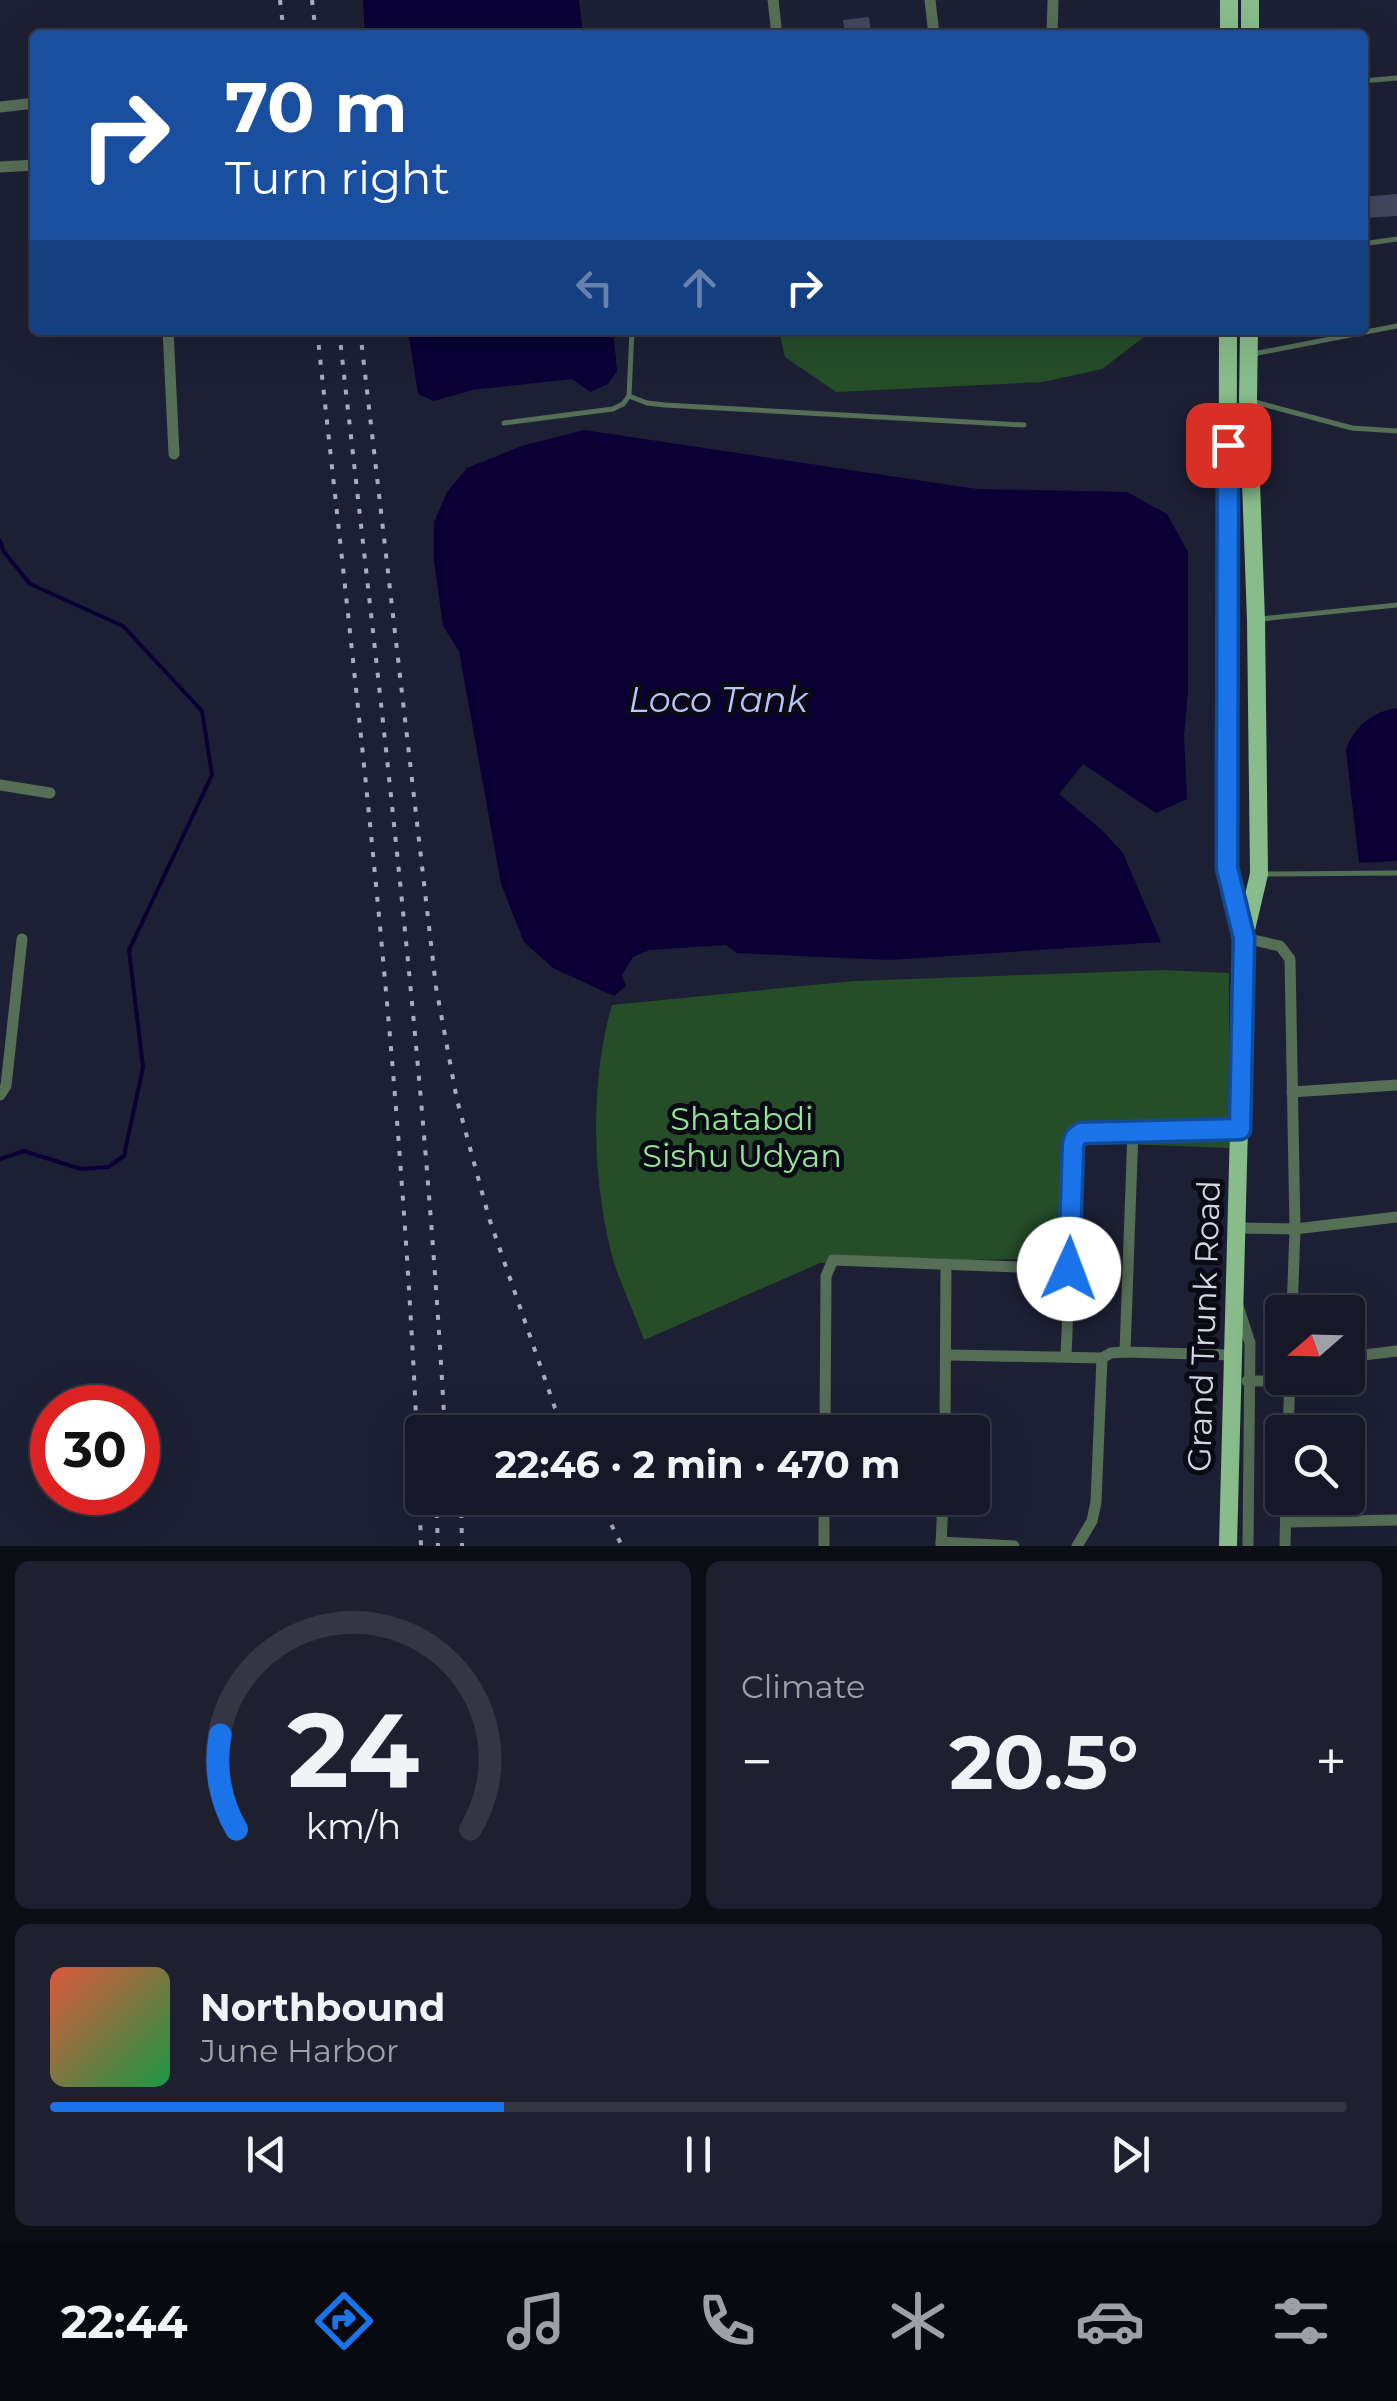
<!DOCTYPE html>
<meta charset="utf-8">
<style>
body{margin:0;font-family:Montserrat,sans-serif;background:#1f202f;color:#f1f3f6;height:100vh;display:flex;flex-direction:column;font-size:38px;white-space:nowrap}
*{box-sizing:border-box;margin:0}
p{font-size:32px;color:#9e9fa7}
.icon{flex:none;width:55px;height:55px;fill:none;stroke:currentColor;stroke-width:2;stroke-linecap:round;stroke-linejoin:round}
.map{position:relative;height:1546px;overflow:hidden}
.sheet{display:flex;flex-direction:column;gap:15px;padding:15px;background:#0c0d15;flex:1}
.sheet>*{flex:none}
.hud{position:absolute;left:30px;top:30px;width:1338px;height:305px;border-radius:10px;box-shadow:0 10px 40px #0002,0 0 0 2px #353644;background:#1a4fa0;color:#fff;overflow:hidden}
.needle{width:65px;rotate:250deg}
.buttons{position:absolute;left:1265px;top:1295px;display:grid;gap:20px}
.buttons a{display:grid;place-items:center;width:100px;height:100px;border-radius:10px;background:#161727;box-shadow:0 10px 40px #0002,0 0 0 2px #353644;font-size:50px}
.speed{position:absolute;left:30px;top:1385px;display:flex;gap:20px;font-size:50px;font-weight:700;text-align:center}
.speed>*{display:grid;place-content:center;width:130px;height:130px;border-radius:50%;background:#161727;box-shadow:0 10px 40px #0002,0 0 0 2px #353644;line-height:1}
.speed .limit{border:15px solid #d22;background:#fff;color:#111}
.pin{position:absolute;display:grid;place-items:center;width:85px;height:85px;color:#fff;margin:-42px;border-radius:20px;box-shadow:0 5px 15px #0006}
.me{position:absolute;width:110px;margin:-55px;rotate:2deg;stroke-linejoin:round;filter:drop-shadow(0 0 8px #0008)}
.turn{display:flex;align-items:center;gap:35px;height:210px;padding:0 30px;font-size:45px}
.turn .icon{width:130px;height:130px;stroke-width:2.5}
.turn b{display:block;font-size:70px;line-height:85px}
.lanes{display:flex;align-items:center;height:95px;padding:0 30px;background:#0003;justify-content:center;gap:50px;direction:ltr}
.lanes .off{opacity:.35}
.big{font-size:75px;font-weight:700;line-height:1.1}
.sheet .widget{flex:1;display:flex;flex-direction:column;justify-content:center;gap:15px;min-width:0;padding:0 35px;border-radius:15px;background:#1f202f}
.sheet .dial{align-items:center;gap:0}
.dial svg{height:260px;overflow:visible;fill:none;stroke:#353644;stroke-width:7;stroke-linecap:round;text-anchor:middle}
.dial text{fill:#f1f3f6;stroke:none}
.song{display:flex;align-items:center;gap:30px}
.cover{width:120px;height:120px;border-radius:15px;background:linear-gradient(135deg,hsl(10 70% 55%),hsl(140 70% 35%))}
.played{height:10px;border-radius:5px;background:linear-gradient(90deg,#1a73e8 35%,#353644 35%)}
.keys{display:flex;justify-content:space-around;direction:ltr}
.heat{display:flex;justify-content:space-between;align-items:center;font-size:55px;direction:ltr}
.sheet .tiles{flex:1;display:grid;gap:15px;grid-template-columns:1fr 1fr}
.widget:last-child{grid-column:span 2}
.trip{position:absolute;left:405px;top:1415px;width:585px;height:100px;border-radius:10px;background:#161727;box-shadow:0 10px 40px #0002,0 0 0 2px #353644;font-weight:700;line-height:100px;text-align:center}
.dock{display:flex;height:160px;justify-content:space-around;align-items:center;background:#090910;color:#9e9fa7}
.dock .icon{width:70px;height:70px}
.dock .current{color:#1a73e8}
.dock b{font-size:45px;color:#f1f3f6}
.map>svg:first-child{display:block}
.green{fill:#254d28}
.water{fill:#0a0036}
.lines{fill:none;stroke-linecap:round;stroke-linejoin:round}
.stream{stroke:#0a0036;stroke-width:4}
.building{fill:#43465e}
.lane{stroke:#556e56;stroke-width:5}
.street{stroke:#556e56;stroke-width:11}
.primary{stroke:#88bc8a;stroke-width:18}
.rail{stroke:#aaacbc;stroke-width:4;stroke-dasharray:5 10;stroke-linecap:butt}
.route-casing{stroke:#114b97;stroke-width:25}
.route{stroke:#1a73e8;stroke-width:18}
.labels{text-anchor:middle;stroke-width:10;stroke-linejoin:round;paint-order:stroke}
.park-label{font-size:32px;fill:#93e799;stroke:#090a13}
.street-label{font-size:32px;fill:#d4d6e4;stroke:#090a13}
.water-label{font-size:35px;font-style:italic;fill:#bcc2fb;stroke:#090a13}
</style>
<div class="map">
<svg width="1397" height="1546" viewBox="0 0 1397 1546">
<rect width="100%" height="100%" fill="#1d1f34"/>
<g class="green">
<polygon points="779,330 1153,330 1102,369 1043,382 836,392 785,357"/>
<path d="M1162,970l67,3v175l-161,-6 -1,116 -247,5 -176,77c-10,-29 -25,-58 -33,-88 -19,-76 -21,-172 1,-247l242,-24z"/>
</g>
<g class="water">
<polygon points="363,0 579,0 583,35 365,35"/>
<polygon points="408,330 613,330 617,371 608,384 590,392 572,379 472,390 434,401 418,394"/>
<polygon points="584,430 976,489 1127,492 1167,514 1188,552 1188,691 1184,736 1187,799 1156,813 1083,764 1059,794 1103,831 1123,853 1161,942 889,960 737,953 726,945 649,950 633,957 622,975 626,986 614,996 553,968 524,942 501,884 459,651 443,626 434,561 434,522 447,492 467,468 522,446"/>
<path d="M1397,708v153l-38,2 -13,-113c7,-23 28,-39 51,-42z"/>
</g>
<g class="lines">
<polyline class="stream" points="0,541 4,552 30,584 123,626 202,711 212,775 129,950 143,1067 124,1156 108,1167 81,1169 24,1151 0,1159"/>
</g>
<g class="building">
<polygon points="869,17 871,35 845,35 843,20"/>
<polygon points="1397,194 1397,216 1362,218 1362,197"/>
</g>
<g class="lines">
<g class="lane">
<polyline points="1362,81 1397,78"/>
<polyline points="1362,244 1397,239"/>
<polyline points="1253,354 1397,326"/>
<polyline points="629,396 647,403 665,405 1024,425"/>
<polyline points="1251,401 1352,428 1397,431"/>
<polyline points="504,423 613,409 623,404 629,396 632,330"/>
<polyline points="1261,619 1397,605"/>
<polyline points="1265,874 1397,873"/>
</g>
<g class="street">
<polyline points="773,0 777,35"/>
<polyline points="930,0 934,35"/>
<polyline points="1052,35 1053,0"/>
<polyline points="0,107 35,103"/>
<polyline points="0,167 35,165"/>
<polyline points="168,330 174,454"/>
<polyline points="0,785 50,793"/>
<polyline points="1244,938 1280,946 1290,959 1295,1229 1292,1312"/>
<polyline points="1292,1092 1397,1085"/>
<polyline points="0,1095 6,1086 22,939"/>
<polyline points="1235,1228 1295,1229 1397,1217"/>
<polyline points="1238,1306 1250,1343 1248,1546"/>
<polyline points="1125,1352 1133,1131"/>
<polyline points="947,1355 1102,1358"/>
<polyline points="1066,1356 1075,1138 1089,1131 1240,1129"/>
<polyline points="1348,1357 1397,1351"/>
<polyline points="1247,1381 1290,1381"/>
<polyline points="825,1432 826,1276 833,1260 1069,1269"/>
<polyline points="945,1432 946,1264"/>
<polyline points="1288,1432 1290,1378"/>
<polyline points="1286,1522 1397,1520"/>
<polyline points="941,1542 1014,1546"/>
<polyline points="824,1546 824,1498"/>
<polyline points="941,1546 943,1498"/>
<polyline points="1077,1546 1092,1521 1096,1502 1102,1358 1111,1353 1125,1352 1232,1355"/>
<polyline points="1285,1546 1286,1498"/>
</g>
<g class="primary">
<polyline points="1229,35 1229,0"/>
<polyline points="1250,35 1250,0"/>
<polyline points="1228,330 1227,868 1243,933"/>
<polyline points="1228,1546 1244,938 1259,874 1256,620 1248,400 1249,330"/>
</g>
<g class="rail">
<polyline points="280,0 284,35"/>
<polyline points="312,0 316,35"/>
<path d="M317,330c44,405 92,809 104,1216"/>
<path d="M339,330c41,367 86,734 106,1102"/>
<polyline points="360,330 436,987 457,1100 489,1218 555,1408 567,1432"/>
<polyline points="436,1498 438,1546"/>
<polyline points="461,1498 462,1546"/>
<polyline points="598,1498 622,1546"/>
</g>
</g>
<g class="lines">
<defs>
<polyline id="route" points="1069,1269 1073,1146 1075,1138 1081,1133 1240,1129 1244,938 1227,868 1228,445"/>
</defs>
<use href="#route" class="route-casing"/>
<use href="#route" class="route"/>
</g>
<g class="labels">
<g class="park-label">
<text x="742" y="1130">Shatabdi<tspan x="742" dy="37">Sishu Udyan</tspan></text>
</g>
<g class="street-label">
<text transform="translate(1204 1326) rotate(-88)" y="11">Grand Trunk Road</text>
</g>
<g class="water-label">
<text x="718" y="712">Loco Tank</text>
</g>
</g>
</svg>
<div class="buttons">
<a><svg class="needle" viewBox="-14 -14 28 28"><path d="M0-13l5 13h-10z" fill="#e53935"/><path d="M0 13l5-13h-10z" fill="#9e9fa7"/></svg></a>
<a><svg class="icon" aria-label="search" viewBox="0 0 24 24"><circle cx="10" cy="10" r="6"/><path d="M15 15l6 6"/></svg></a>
</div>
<div class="speed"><div class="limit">30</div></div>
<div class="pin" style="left:1228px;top:445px;background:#d93025"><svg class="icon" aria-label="arrive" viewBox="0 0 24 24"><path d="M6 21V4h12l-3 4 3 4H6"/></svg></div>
<svg class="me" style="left:1069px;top:1269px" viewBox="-20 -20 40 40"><circle r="19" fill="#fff"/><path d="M0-13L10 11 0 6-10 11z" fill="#1a73e8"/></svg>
<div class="trip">22:46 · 2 min · 470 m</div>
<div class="hud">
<div class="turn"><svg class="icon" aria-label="right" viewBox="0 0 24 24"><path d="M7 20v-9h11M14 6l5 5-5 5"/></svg><div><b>70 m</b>Turn right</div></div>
<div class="lanes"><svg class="icon off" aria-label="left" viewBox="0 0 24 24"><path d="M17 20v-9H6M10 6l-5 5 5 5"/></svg><svg class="icon off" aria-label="ahead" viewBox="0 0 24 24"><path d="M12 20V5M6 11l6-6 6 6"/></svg><svg class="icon" aria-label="right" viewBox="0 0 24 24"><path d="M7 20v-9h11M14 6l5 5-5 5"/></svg></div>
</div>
</div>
<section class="sheet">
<div class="tiles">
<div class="widget dial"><svg viewBox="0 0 100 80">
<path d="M14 69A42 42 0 1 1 86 69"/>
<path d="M14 69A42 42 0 0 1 9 40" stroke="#1a73e8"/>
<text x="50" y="56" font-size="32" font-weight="700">24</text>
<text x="50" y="72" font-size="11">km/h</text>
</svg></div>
<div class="widget"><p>Climate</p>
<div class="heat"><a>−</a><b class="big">20.5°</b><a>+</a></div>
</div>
<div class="widget">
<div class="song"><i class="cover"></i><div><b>Northbound</b><p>June Harbor</p></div></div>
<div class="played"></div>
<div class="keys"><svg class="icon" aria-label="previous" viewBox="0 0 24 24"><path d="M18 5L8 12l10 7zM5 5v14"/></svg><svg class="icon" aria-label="pause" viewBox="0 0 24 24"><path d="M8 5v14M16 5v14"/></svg><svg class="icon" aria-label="next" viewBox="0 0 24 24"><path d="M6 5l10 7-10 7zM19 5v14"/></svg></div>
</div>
</div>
</section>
<nav class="dock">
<b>22:44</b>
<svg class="icon current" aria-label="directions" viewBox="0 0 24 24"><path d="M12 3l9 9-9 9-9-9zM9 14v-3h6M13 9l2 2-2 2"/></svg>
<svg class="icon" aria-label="music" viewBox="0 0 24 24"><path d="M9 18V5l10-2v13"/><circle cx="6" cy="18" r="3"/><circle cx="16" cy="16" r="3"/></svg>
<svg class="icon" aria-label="phone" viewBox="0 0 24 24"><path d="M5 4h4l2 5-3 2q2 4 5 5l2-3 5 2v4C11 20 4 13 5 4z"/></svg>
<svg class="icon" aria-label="climate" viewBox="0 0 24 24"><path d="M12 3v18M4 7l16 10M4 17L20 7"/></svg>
<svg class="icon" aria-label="car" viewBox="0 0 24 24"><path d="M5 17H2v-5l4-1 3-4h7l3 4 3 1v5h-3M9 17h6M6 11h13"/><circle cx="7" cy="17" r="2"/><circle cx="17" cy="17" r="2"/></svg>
<svg class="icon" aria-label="filters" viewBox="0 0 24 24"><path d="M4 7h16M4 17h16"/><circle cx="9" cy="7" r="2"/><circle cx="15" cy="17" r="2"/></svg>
</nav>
